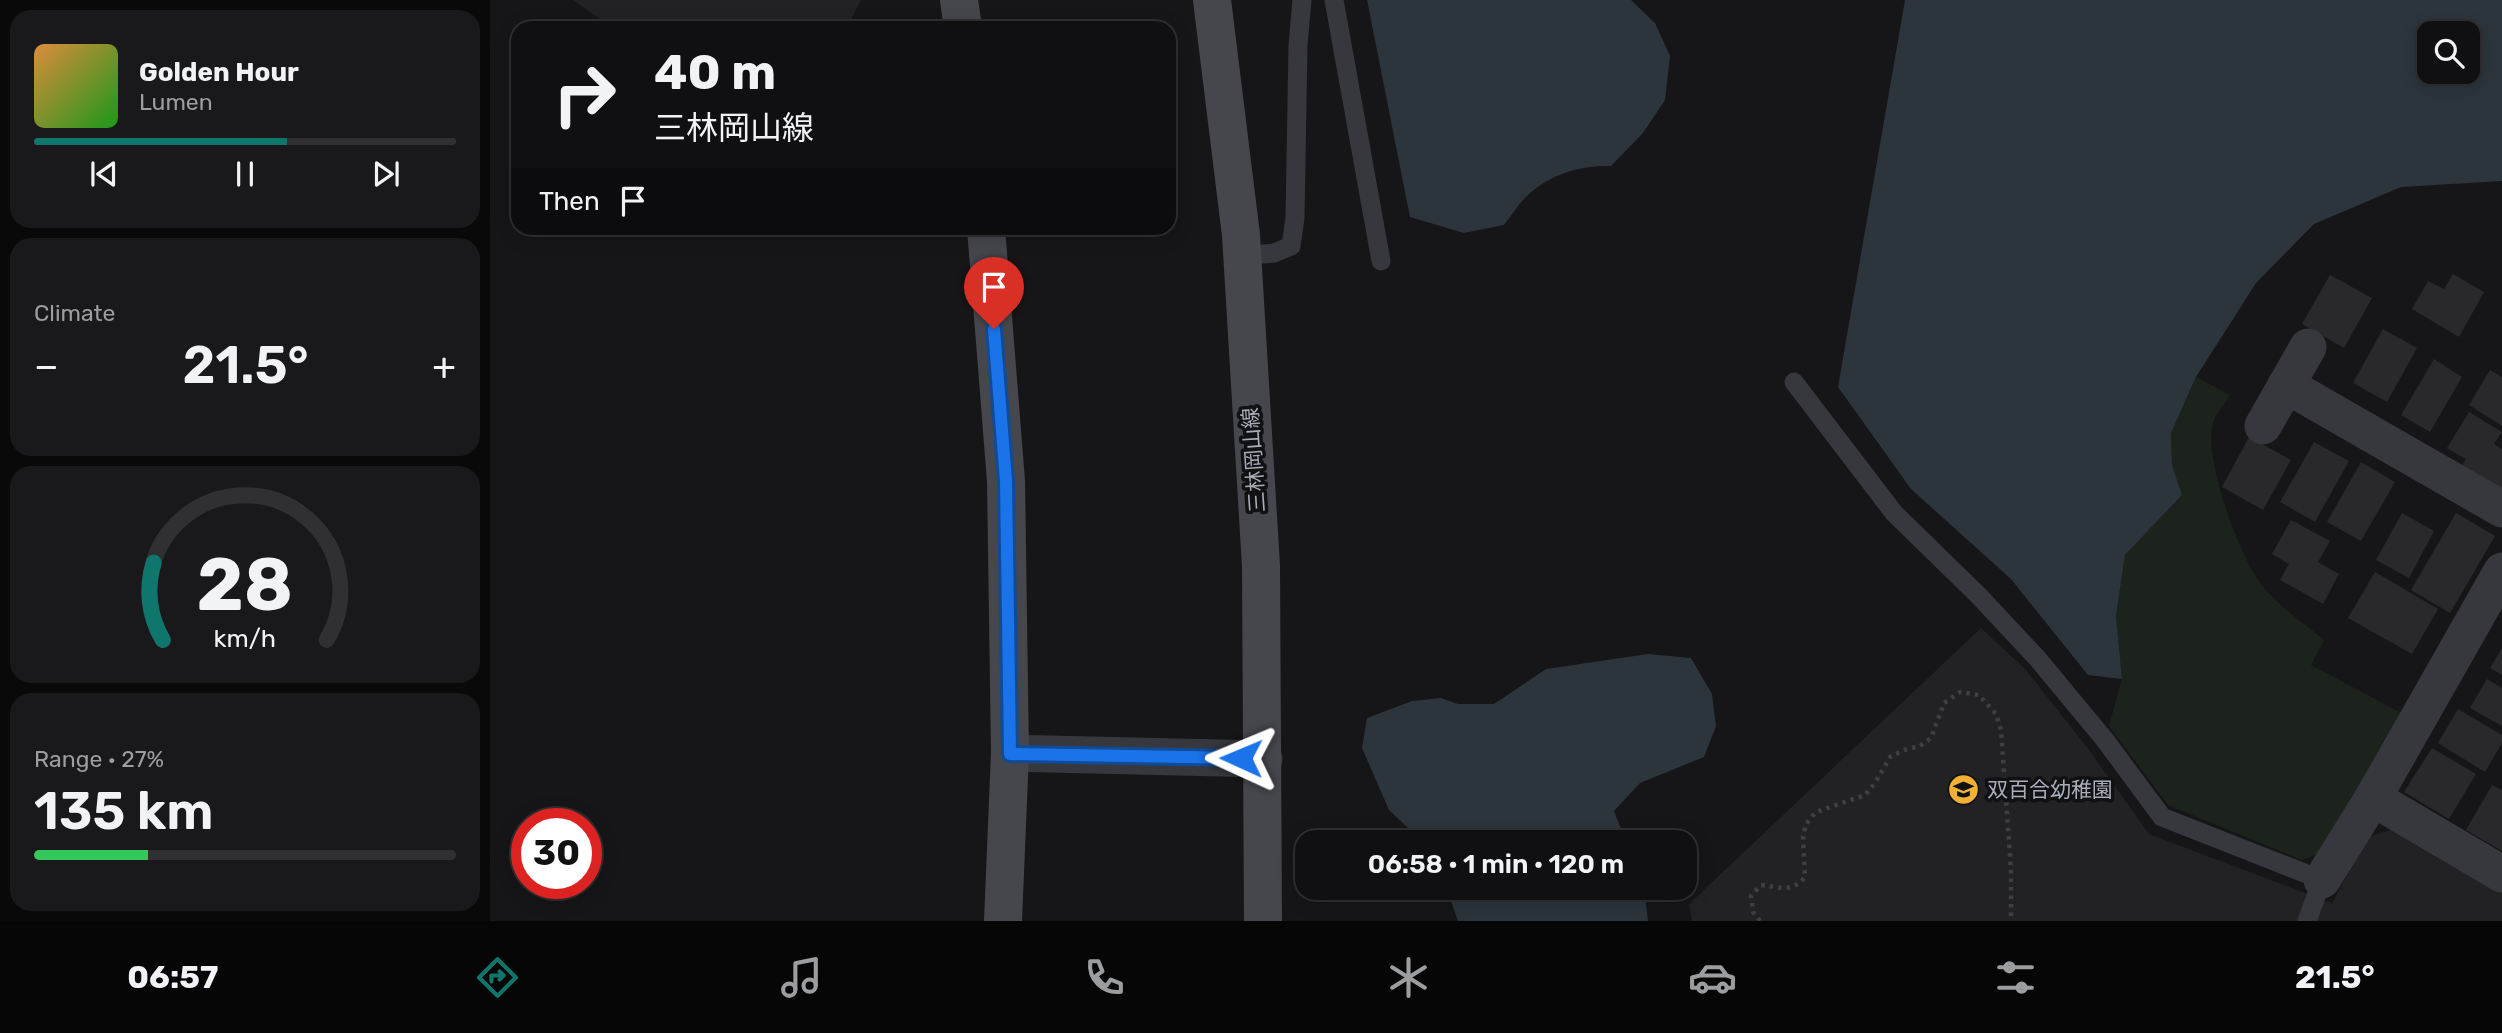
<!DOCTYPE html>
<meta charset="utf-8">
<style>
body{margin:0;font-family:Rubik,"Noto Sans JP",sans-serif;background:#19191b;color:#f1f3f6;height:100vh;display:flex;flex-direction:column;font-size:26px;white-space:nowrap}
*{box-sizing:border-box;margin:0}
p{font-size:23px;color:#9c9d9f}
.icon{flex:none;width:38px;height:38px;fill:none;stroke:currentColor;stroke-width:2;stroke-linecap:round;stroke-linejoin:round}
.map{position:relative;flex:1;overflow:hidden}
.details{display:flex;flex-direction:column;gap:10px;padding:10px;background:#09090a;width:490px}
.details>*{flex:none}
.guide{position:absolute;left:21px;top:21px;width:665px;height:214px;border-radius:21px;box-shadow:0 4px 18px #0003,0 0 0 2px #303032;background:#101012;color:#f1f3f6;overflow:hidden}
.fabs{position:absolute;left:1927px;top:21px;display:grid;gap:14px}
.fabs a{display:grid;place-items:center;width:63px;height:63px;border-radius:14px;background:#101012;box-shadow:0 4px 18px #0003,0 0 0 2px #303032;font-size:35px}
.speed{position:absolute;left:21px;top:808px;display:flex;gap:14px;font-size:35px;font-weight:700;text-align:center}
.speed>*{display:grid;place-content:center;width:91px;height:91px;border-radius:50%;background:#101012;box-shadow:0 4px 18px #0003,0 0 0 2px #303032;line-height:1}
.speed .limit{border:10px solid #d22;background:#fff;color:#111}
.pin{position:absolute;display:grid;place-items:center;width:60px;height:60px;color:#fff;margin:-72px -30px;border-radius:50% 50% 50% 0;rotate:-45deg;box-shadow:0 0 7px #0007}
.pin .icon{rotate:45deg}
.me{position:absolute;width:77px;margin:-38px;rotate:271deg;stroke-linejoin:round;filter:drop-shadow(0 0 5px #0008)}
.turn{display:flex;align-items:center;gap:24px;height:147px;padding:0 28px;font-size:32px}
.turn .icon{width:91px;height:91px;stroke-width:2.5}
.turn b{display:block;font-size:49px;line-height:60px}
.then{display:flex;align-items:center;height:66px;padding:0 28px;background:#0003;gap:14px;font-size:26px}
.big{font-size:52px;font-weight:600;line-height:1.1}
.details .card{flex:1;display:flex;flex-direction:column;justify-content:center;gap:10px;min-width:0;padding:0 24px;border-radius:21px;background:#19191b}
.details .dial{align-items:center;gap:0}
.dial svg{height:182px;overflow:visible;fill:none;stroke:#303032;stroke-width:7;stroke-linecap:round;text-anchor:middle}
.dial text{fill:#f1f3f6;stroke:none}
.song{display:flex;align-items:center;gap:21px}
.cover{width:84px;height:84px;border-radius:10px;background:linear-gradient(135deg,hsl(30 70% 55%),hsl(120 70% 35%))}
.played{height:7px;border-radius:4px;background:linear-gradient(90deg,#0f766e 60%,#303032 60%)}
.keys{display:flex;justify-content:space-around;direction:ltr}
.heat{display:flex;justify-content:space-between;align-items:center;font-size:38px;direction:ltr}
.charge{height:10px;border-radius:5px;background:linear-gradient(90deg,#34c759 27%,#303032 0)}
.trip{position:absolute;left:805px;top:830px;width:402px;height:70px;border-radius:21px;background:#101012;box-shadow:0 4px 18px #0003,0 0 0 2px #303032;font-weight:600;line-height:70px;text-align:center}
.tabs{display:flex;height:112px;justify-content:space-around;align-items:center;background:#060607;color:#9c9d9f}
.tabs .icon{width:49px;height:49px}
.tabs .selected{color:#0f766e}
.tabs b{font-size:32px;color:#f1f3f6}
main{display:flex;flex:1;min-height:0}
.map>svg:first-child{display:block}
.built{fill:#222225}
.green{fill:#1c231d}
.water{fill:#2c353c;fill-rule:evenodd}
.building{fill:#29292c}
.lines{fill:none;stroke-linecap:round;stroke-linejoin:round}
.path{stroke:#3d3f44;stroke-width:4.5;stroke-dasharray:3.5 5;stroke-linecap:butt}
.lane{stroke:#37383d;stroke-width:19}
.street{stroke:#37383d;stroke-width:37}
.secondary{stroke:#45474d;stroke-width:38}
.route-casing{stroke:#114b97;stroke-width:18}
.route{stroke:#1a73e8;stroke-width:12}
.labels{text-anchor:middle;stroke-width:7;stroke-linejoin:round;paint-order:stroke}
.street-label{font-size:21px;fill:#a8adb8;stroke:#111113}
.poi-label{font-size:21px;fill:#a8adb8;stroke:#111113;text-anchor:start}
</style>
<main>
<section class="details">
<div class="card">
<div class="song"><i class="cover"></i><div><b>Golden Hour</b><p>Lumen</p></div></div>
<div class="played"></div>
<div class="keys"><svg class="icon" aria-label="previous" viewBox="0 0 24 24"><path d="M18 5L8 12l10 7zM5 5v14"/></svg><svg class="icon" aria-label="pause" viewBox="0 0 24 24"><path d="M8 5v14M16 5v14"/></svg><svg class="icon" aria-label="next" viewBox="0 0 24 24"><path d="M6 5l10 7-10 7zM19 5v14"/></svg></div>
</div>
<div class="card"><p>Climate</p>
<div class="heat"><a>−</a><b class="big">21.5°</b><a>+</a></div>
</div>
<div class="card dial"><svg viewBox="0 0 100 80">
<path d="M14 69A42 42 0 1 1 86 69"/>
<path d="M14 69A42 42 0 0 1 10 35" stroke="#0f766e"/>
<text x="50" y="56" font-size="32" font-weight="700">28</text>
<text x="50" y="72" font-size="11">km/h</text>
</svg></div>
<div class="card"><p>Range · 27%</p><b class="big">135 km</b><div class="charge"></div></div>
</section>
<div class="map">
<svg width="2012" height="921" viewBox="0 0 2012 921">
<rect width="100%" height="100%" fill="#161618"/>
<g class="built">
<polygon points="83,0 371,0 357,28 123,28"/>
<polygon points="1491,628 1536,670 1599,750 1659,834 1842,903 1878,837 1904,829 2012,892 2012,921 1202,921 1199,904"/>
</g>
<path class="green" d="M1706,377l34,18c-5,8 -14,18 -17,28 -10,34 24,124 43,154 16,25 45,44 68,63l-13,25 94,50 -79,136 -24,9 -134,-55 -59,-79 13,-47 -6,-63 9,-61 57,-60 -10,-30 -1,-32z"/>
<g class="water">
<path d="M877,0h264l24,23 15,33 -5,44 -22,33 -32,33c-30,-1 -60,8 -82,28 -10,9 -17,21 -25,31l-40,8 -54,-16z"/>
<path d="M1415,0h597v181l-101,6 -87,37 -58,59 -60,94 -25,56 1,32 10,30 -57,60 -9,61 6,63 -34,-4 -77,-96 -100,-90 -73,-102zM1978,33v39h-39v-39z"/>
<polygon points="1158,654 1201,658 1222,694 1226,726 1214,757 1150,783 1124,811 1136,842 933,842 899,810 872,748 877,718 922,701 951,698 968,704 1004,704 1056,669"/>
<polygon points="956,887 1154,887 1158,921 968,921"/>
</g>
<g class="building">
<polygon points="1963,274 1994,292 1969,337 1922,309 1938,281 1954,289"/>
<polygon points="1840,275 1882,298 1854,348 1812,324"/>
<polygon points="1893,329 1927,348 1897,402 1863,383"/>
<polygon points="1944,359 1972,377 1940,432 1911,415"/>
<polygon points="2000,370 2012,377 2012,426 1979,405"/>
<polygon points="1979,412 2012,432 2004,444 2012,449 2012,489 1970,469 1976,459 1957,448"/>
<polygon points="1759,437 1801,460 1773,510 1732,487"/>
<polygon points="1824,442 1859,461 1825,522 1790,502"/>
<polygon points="1871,462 1905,482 1871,541 1837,522"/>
<polygon points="1912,513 1944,531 1919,578 1886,560"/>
<polygon points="1966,513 2005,536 1960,613 1921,590"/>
<polygon points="1801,520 1840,541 1828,562 1849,574 1833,604 1790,580 1799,564 1782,554"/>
<polygon points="1885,572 1948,609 1922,654 1858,618"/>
<polygon points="2012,648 2012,675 2000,668"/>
<polygon points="1997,679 2012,688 2012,726 1980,708"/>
<polygon points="1968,709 2012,735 2012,743 1995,772 1948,743"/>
<polygon points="1942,748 1986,774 1959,819 1914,792"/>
<polygon points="2002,785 2012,790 2012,851 1976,830"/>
</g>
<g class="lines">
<path class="path" d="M1270,921l-7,-9 -2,-16 10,-11c19,2 31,8 44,-8l-2,-40 3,-13 10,-12 49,-17 10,-12 15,-26 14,-7 16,-4 11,-8 13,-35 16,-11 19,3 17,19 5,16 10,140v51"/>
<g class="lane">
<polyline points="844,0 891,261"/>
<polyline points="752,256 784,253 801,246 805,218 808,45 812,0"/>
<polyline points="1304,382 1404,513 1489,596 1547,658 1615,740 1672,817 1832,880 1817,921"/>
</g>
<g class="street">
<polyline points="1796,385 2012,509"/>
<polyline points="1773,426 1818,347"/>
<polyline points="520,753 774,759"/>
<polyline points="1883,798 2012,874"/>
<polyline points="1832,880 1883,798 2012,571"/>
</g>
<g class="secondary">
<polyline points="469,0 473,28"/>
<polyline points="722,0 751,235 771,566 773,921"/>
<polyline points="496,228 516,481 520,753 513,921"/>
</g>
</g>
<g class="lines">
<defs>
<polyline id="route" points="504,329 516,481 520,754 751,758"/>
</defs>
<use href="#route" class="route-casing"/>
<use href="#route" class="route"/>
</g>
<defs>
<symbol id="school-disc" viewBox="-11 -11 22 22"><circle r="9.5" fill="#f2b134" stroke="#111113"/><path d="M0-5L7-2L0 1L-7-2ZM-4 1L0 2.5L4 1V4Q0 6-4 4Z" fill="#111"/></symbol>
</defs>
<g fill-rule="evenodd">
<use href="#school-disc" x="1456" y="772" width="35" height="35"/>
</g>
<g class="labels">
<g class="street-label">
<text transform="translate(764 460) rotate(-94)" y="7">三林岡山線</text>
</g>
<g class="poi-label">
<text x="1497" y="797">双百合幼稚園</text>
</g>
</g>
</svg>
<div class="fabs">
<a><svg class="icon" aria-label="search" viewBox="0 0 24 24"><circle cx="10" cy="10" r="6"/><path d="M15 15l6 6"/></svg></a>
</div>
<div class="speed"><div class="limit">30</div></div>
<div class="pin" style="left:504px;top:329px;background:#d93025"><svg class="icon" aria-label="arrive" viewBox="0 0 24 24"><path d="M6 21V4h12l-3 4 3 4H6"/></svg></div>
<svg class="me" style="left:751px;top:758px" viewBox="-20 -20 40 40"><path d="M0-17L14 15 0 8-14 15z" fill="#1a73e8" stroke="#fff" stroke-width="4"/></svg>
<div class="trip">06:58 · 1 min · 120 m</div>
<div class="guide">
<div class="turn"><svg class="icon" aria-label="right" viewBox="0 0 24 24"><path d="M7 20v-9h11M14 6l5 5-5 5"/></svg><div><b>40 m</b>三林岡山線</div></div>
<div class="then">Then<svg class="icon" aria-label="arrive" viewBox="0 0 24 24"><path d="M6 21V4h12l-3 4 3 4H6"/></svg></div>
</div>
</div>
</main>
<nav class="tabs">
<b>06:57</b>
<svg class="icon selected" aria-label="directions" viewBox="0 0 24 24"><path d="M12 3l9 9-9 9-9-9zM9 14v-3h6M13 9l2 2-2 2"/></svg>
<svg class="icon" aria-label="music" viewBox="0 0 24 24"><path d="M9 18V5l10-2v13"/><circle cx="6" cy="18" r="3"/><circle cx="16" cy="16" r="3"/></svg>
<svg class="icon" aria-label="phone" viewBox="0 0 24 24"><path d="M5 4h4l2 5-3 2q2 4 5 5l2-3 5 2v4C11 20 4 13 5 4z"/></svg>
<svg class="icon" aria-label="climate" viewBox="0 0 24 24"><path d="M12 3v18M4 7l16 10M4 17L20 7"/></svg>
<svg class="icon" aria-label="car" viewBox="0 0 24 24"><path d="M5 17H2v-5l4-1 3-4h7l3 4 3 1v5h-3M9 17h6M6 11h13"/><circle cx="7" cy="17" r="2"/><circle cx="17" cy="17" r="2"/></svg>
<svg class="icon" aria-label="filters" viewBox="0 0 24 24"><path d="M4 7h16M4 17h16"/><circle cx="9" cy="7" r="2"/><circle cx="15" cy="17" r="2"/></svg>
<b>21.5°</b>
</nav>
